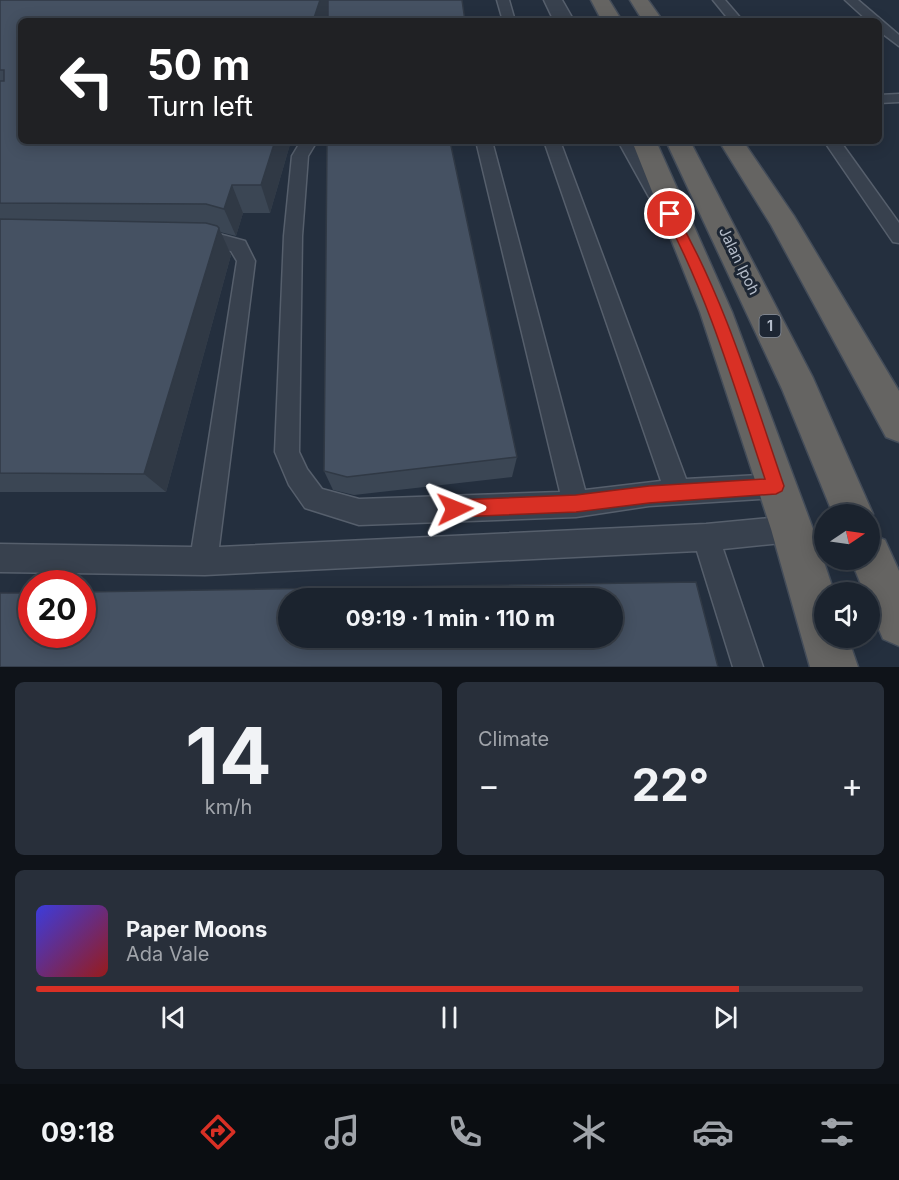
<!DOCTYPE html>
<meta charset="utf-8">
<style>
body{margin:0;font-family:Inter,sans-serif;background:#282f3a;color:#f1f3f6;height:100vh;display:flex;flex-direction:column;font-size:22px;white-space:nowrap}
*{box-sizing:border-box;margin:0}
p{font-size:20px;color:#a0a4aa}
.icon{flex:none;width:33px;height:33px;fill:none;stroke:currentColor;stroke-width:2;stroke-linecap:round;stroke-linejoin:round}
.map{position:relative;height:667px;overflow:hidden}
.drawer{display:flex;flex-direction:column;gap:15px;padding:15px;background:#0f1319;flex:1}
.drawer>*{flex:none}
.hud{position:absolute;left:18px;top:18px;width:864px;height:126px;border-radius:9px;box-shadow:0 3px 15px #0003,0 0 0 2px #39404a;background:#202124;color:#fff;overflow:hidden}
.needle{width:39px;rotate:77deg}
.buttons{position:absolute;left:814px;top:504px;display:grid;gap:12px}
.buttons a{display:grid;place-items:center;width:66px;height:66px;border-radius:50%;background:#1b232e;box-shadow:0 3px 15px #0003,0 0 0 2px #39404a;font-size:30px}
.speed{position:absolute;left:18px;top:570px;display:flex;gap:12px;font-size:30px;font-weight:700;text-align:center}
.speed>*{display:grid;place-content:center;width:78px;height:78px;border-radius:50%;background:#1b232e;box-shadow:0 3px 15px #0003,0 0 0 2px #39404a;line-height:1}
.speed .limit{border:9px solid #d22;background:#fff;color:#111}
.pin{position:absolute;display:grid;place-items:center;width:51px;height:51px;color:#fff;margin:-26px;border:3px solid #fff;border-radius:50%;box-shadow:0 2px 6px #0007}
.me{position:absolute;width:66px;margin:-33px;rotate:88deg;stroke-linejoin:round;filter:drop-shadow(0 0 4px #0008)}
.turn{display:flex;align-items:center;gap:21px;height:126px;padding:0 30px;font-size:27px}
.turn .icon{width:78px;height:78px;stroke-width:2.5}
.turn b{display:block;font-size:42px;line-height:51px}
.big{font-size:45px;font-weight:700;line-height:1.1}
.drawer .card{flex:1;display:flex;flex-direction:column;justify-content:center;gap:9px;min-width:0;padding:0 21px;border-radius:9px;background:#282f3a}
.drawer .dial{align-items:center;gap:0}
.dial b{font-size:78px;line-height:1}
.song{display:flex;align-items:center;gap:18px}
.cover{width:72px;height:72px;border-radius:9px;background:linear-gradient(135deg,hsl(240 70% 55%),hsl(0 70% 35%))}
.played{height:6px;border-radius:3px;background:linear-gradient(90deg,#d93025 85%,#39404a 85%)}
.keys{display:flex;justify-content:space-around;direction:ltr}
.heat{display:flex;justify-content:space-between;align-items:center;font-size:33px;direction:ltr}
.drawer .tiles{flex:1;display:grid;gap:15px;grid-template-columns:1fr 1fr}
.card:last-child{grid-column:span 2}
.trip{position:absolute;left:278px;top:588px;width:345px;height:60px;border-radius:30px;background:#1b232e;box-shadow:0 3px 15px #0003,0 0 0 2px #39404a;font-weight:700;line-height:60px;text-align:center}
.dock{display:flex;height:96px;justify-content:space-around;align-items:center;background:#0b0e12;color:#a0a4aa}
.dock .icon{width:42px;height:42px}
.dock .current{color:#d93025}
.dock b{font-size:27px;color:#f1f3f6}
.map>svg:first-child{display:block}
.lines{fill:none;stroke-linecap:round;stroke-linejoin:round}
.service-casing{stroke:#565f6c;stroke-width:3}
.tertiary-casing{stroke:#565f6c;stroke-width:3}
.trunk-casing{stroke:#434c59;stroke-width:3}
.service{fill:#38414e;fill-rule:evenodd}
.tertiary{fill:#38414e;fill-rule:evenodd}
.trunk{fill:#656462;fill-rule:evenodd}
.wall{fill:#3b4654}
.shaded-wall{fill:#303945}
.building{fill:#455162;stroke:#303945;stroke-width:1.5;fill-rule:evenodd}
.route{fill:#d93025;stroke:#8d1f18;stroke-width:1.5}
.labels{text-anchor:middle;stroke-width:6;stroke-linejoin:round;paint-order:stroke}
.shield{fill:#1d2633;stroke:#878f9c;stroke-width:1.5}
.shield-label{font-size:14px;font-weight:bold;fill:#b4bcc9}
.street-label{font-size:15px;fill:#b4bcc9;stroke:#1d2633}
</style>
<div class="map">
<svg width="899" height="667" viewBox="0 0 899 667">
<rect width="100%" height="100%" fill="#242f3e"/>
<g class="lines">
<defs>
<g id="service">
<polygon points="497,0 509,0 515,21 503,21"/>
<polygon points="713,0 725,0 743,21 730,21"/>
<polygon points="845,0 858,0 899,35 899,46 879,31 879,21 868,21"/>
<polygon points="899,94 899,102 879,103 879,95"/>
<polygon points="301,141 317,141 308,156 302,236 299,452 307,469 322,489 359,499 560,492 476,141 492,141 585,490 661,481 544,141 560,141 686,479 776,474 785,477 789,486 785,495 776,498 649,506 576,517 359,525 305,508 289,485 275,452 284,236 292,156"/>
<polygon points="824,141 840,141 899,223 899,243 893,242"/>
<polygon points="199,234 219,234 245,241 255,261 219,547 706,524 792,516 801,520 805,529 801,538 792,542 723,549 763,667 733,667 697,551 205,575 0,572 0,544 192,547 237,261 231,251 192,246 190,241 192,236"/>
</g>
<g id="tertiary">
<polygon points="544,0 562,0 574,21 554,21"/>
<polygon points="618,141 642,141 671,191 667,197 658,200 649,197"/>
</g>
<g id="trunk">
<polygon points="591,0 609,0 622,21 602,21"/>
<polygon points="630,0 648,0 663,21 643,21"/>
<polygon points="632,141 656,141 732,312 813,529 834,592 825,592 825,638 848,638 858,667 810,667 771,529 700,312"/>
<polygon points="666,141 690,141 813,378 873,514 870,522 870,514 833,514 782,389"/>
<polygon points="719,141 743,141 794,216 899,391 899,442 886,437 771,225"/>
<polygon points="870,534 885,540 899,571 899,646 883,639 870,608 870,592 864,592 851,560 870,560"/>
</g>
</defs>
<use href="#service" class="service-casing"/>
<use href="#tertiary" class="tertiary-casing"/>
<use href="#trunk" class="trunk-casing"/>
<use href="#service" class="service"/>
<use href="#tertiary" class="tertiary"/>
<use href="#trunk" class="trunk"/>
</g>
<g class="wall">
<polygon points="0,0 328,14 21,141 291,141 270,213 243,213 236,236 220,232 231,255 166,492 0,492"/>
<polygon points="517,457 512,477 354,495 333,490 324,471"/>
</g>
<g class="shaded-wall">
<polygon points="320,0 332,0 326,21 313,21"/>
<polygon points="275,141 291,141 270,213 261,185"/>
<polygon points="232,185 243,213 236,236 224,209"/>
<polygon points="219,228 231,255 166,492 144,474"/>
</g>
<g class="building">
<polygon points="0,0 320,0 313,21 21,21 21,141 275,141 261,185 232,185 224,209 206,204 0,203 0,81 4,81 4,70 0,70"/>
<polygon points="328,0 462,0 465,21 328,21"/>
<polygon points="327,141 450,141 517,457 347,477 324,471"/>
<polygon points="0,219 206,223 217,226 219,228 144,474 0,473"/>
<path d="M696,582l22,85h-718v-74h32v41h50v-42zM288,598h324v40h-324z"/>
</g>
<path class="route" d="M670,210l4,1c50,85 78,182 110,275l-2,5 -6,3 -127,9 -73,9 -121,5 -6,-2 -2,-6 2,-6 6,-3 121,-5 73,-9 116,-7c-30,-90 -56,-181 -101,-265z"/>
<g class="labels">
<rect class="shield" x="759.5" y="315" width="21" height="22" rx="4.5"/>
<g class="shield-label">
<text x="770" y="331">1</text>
</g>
<g class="street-label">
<text transform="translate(739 261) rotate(64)" y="5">Jalan Ipoh</text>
</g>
</g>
</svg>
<div class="buttons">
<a><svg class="needle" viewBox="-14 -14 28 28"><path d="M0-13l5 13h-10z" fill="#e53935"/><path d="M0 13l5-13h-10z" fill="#a0a4aa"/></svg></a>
<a><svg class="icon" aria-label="sound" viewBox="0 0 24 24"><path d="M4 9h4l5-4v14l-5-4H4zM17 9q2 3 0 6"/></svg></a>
</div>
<div class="speed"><div class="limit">20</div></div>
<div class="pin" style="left:670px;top:214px;background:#d93025"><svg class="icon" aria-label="arrive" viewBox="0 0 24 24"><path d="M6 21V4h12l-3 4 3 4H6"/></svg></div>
<svg class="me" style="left:455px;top:509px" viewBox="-20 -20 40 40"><path d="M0-17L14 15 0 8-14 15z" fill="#d93025" stroke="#fff" stroke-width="4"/></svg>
<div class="trip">09:19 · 1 min · 110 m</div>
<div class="hud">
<div class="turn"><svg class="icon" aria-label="left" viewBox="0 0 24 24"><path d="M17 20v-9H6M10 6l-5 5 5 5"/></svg><div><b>50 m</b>Turn left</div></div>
</div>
</div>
<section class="drawer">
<div class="tiles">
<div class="card dial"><b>14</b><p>km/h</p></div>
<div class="card"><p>Climate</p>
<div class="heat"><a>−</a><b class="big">22°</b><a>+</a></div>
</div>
<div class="card">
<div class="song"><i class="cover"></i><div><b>Paper Moons</b><p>Ada Vale</p></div></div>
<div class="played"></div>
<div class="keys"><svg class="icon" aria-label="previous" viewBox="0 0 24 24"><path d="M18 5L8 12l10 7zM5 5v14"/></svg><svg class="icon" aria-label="pause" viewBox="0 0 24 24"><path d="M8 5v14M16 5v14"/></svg><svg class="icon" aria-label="next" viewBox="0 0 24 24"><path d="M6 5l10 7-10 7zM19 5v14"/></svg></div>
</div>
</div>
</section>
<nav class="dock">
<b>09:18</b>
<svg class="icon current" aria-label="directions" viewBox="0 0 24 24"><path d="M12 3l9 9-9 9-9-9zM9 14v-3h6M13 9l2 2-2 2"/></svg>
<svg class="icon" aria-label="music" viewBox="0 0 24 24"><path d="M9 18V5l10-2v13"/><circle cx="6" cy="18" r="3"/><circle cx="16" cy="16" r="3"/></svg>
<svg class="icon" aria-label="phone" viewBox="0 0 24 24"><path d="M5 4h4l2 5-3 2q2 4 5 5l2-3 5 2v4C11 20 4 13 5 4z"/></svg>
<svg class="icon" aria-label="climate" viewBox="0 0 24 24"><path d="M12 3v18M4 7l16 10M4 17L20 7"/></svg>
<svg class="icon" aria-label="car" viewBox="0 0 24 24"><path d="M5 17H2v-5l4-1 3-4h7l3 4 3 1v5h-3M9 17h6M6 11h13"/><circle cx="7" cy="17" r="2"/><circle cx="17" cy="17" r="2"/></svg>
<svg class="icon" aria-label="filters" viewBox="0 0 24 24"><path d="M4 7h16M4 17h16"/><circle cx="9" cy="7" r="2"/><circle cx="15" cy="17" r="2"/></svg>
</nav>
